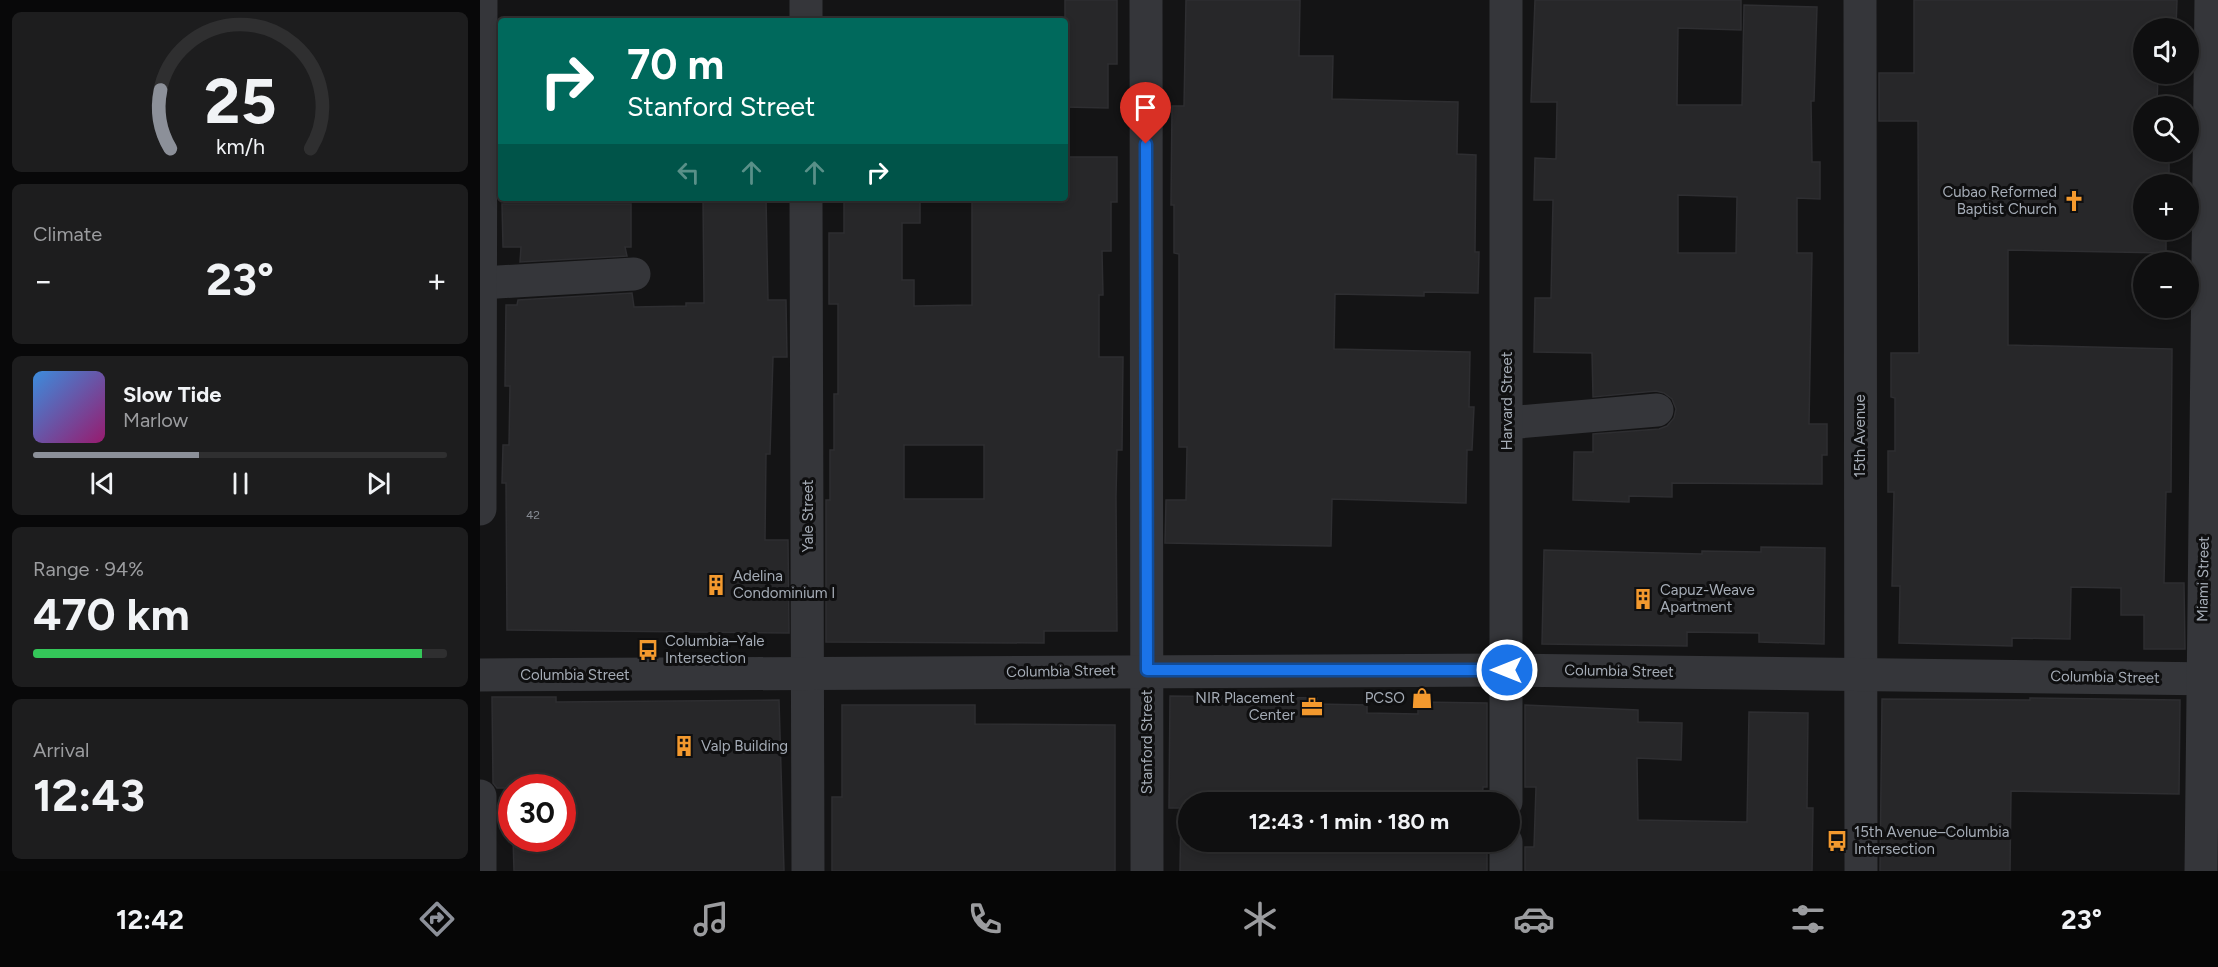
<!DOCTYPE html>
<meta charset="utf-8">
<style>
body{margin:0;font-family:Figtree,sans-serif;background:#1d1d1e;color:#f1f3f6;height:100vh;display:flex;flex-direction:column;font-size:22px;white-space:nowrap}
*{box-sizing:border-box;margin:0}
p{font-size:20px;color:#9b9c9f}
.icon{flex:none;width:33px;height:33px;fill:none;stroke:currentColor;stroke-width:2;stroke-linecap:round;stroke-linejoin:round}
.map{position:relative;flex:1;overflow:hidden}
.panel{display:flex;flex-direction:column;gap:12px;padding:12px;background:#080809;width:480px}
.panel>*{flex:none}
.top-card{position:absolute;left:18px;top:18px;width:570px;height:183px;border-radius:6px;box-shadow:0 3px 9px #0003,0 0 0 2px #2f2f30;background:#00695c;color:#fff;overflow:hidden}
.buttons{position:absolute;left:1653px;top:18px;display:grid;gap:12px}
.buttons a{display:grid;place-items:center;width:66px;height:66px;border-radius:50%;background:#0f0f10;box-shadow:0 3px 9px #0003,0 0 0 2px #2f2f30;font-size:30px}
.speed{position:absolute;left:18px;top:774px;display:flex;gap:12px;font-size:30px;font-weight:700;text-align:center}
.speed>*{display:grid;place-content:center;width:78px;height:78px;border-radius:50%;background:#0f0f10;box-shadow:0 3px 9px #0003,0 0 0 2px #2f2f30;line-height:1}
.speed .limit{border:9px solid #d22;background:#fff;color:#111}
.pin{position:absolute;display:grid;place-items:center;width:51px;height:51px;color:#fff;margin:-62px -26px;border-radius:50% 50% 50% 0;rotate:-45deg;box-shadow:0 0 6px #0007}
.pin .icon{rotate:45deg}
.me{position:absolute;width:66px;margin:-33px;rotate:270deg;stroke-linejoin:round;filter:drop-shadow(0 0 4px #0008)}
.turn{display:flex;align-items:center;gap:21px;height:126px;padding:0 30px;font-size:27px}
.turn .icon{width:78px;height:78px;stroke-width:2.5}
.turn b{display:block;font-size:42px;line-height:51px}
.lanes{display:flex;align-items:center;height:57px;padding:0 30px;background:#0003;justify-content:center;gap:30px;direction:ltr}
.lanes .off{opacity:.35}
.big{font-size:45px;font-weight:700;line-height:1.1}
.panel .card{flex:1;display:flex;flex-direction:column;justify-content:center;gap:9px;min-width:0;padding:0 21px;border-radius:9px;background:#1d1d1e}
.panel .dial{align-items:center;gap:0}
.dial svg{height:156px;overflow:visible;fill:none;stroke:#2f2f30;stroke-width:7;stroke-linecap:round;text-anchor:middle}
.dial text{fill:#f1f3f6;stroke:none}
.song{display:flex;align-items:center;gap:18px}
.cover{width:72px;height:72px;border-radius:9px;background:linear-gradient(135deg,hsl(210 70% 55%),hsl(320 70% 35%))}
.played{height:6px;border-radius:3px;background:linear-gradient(90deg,#8c9099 40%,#2f2f30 40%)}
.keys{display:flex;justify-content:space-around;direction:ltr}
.heat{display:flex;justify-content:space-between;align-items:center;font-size:33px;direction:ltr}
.charge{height:9px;border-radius:4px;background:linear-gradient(90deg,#34c759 94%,#2f2f30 0)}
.trip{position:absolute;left:698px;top:792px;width:342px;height:60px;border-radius:30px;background:#0f0f10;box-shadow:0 3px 9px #0003,0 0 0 2px #2f2f30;font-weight:700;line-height:60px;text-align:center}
.tabs{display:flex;height:96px;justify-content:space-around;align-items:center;background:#060606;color:#9b9c9f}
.tabs .icon{width:42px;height:42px}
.tabs .active{color:#8c9099}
.tabs b{font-size:27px;color:#f1f3f6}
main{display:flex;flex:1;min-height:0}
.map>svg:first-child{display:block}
.building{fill:#272729;stroke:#2e2e31;stroke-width:1.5;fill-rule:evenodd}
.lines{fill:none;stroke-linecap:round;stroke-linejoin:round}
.minor{stroke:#35363a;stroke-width:33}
.route-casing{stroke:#114b97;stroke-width:15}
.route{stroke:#1a73e8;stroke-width:10}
.labels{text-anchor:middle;stroke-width:6;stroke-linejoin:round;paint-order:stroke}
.number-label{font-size:12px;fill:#858a92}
.poi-label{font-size:15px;fill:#a5acb6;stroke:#0f0f10;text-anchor:start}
.street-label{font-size:15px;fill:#a5acb6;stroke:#0f0f10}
</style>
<main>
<section class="panel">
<div class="card dial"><svg viewBox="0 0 100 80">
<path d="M14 69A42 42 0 1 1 86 69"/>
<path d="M14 69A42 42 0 0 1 9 39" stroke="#8c9099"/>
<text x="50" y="56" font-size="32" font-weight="700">25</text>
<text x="50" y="72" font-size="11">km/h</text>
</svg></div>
<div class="card"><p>Climate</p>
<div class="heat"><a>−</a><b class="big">23°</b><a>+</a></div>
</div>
<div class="card">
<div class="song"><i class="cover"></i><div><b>Slow Tide</b><p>Marlow</p></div></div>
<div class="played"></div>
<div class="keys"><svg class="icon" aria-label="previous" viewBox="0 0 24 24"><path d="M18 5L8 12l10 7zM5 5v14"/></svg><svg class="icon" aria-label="pause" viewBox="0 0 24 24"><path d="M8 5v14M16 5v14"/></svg><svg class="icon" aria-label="next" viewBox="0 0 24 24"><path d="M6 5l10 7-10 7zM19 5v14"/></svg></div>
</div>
<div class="card"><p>Range · 94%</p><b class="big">470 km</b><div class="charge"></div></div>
<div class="card"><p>Arrival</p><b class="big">12:43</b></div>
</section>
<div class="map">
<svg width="1738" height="871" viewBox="0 0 1738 871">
<rect width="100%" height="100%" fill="#141415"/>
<g class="building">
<polygon points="585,0 637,0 637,64 628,64 628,108 585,107"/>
<polygon points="706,0 820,0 819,56 853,56 852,99 978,102 977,154 996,155 995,252 999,252 998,293 944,292 944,296 855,294 854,349 990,352 989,407 994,407 992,450 987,450 986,503 852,499 851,546 685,543 686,500 706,500 707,447 699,447 699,254 694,253 694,205 691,205 692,106 704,106"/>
<path d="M1055,0h206v30l-63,-2 -1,77h65l2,-100 73,2 -3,94h-3l1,61h8v37l-23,-1v55h15l-3,171h18v31h-5v29l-150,-1v14l-43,-1v6l-56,-2 1,-48h19v-18l66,-5 8,-3 7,-8 2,-9 -4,-10 -8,-6 -8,-2 -63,6 -1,-44 -58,-1 1,-54h16l2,-98h-19l1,-42 21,1 1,-57h-26zM1198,195l59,2 -1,56h-58z"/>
<polygon points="1434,0 1697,0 1696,28 1664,28 1664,74 1678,74 1677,106 1664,106 1664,152 1689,152 1689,184 1664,184 1664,230 1686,230 1686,253 1528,250 1528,345 1692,349 1691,492 1686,492 1684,583 1704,583 1705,649 1664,649 1664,615 1641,615 1641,588 1591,587 1590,639 1532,638 1532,646 1419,643 1420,586 1412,586 1414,492 1408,492 1408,451 1415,451 1415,398 1411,397 1411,353 1439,353 1438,121 1399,121 1399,73 1434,73"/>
<path d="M585,157h52v45h-6v49h-9l1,44h-4v62h24l-1,93h-5l-1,47 1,134h-73v12l-218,-1v-142h4v-50h4v-56h4v-90h-9v-71h15v-35h76v25h-18v57h12v26l58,-1v-107h93zM424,445h80v54h-80z"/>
<polygon points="223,198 286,198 288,300 306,300 307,357 293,357 290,454 286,454 285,540 308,540 309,633 27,630 26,483 22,483 23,445 29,445 30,386 25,386 26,305 37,305 38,300 152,293 154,307 206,306 206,303 224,303"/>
<polygon points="22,204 151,204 151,247 145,247 147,256 40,262 41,247 23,247"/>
<polygon points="1281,547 1345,548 1344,644 1279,642 1279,633 1207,632 1207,646 1062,644 1064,550 1222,554 1222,551 1281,552"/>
<polygon points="690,696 837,698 837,704 887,705 887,713 938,714 938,702 1007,703 1007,787 1003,787 1002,802 708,802 708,842 1002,842 1002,846 1007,846 1007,871 700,871 701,808 689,808"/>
<polygon points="12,697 76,697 76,702 299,700 304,871 34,871 33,838 82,838 82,788 17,788 13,783"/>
<polygon points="1550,698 1700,700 1699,794 1531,791 1530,871 1400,871 1402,699 1550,700"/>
<polygon points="362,705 495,705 495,724 635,725 635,871 352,871 352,797 362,797"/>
<polygon points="1045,705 1158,710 1158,722 1202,723 1201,760 1157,758 1158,820 1267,822 1269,712 1328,713 1327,808 1333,808 1332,871 1045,871 1045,847 1054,847 1056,787 1045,787"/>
</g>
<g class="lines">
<g class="minor">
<polyline points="326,0 326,21"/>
<polyline points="666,0 667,871"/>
<polyline points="1380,0 1381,871"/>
<polyline points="326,198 328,871"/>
<polyline points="1,283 154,274"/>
<polyline points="1027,423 1177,410"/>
<polyline points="0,509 1,0"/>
<polyline points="0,675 1027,670 1738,679"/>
<polyline points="0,796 0,871"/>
<polyline points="1026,802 1026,0"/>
<polyline points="1026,871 1026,842"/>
<polyline points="1721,871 1731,0"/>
</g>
</g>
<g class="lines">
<defs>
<polyline id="route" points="666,144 667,670 1027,670"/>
</defs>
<use href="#route" class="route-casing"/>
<use href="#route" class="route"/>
</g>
<defs>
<symbol id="church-bare" viewBox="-9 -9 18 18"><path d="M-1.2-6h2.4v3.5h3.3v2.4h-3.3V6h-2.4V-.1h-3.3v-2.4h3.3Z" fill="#f3992e" stroke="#0f0f10" stroke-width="2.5" paint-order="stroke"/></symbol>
<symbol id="building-bare" viewBox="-9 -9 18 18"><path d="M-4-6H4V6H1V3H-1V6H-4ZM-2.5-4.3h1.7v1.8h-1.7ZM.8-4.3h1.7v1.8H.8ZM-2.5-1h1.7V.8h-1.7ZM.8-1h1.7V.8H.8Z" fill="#f3992e" stroke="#0f0f10" stroke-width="2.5" paint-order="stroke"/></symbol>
<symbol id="bus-bare" viewBox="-9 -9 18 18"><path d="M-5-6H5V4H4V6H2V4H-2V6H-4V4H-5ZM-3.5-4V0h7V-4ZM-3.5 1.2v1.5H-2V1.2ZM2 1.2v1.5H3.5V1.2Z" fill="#f3992e" stroke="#0f0f10" stroke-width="2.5" paint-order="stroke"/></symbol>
<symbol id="shop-bare" viewBox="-9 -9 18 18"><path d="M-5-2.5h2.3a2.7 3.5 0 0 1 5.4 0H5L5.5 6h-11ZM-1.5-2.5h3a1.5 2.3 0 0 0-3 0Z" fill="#f3992e" stroke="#0f0f10" stroke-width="2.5" paint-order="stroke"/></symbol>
<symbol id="office-bare" viewBox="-9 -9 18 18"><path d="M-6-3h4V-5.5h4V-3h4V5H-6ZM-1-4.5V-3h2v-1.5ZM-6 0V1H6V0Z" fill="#f3992e" stroke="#0f0f10" stroke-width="2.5" paint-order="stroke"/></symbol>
</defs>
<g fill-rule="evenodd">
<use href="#church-bare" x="1579" y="186" width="30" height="30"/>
<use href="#building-bare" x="221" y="570" width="30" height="30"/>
<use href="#building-bare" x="1148" y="584" width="30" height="30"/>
<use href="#bus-bare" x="153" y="635" width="30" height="30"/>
<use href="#shop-bare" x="927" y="683" width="30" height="30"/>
<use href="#office-bare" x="817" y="692" width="30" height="30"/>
<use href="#building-bare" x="189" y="731" width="30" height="30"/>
<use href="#bus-bare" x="1342" y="826" width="30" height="30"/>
</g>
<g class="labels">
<g class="number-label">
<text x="53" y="519">42</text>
</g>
<g class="poi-label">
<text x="1577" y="197" text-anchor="end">Cubao Reformed<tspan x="1577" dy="17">Baptist Church</tspan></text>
<text x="253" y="581">Adelina<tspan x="253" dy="17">Condominium I</tspan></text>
<text x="1180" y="595">Capuz-Weave<tspan x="1180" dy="17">Apartment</tspan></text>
<text x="185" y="646">Columbia–Yale<tspan x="185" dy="17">Intersection</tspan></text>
<text x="815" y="703" text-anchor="end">NIR Placement<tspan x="815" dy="17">Center</tspan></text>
<text x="925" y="703" text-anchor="end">PCSO</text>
<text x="221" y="751">Valp Building</text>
<text x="1374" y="837">15th Avenue–Columbia<tspan x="1374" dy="17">Intersection</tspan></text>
</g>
<g class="street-label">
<text transform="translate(1027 401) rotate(-90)" y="5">Harvard Street</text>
<text transform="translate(1380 436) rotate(-90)" y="5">15th Avenue</text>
<text transform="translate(328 516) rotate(-90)" y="5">Yale Street</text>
<text transform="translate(1723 579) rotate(-89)" y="5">Miami Street</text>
<text transform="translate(581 671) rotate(-1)" y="5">Columbia Street</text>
<text transform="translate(1139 671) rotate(1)" y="5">Columbia Street</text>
<text x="95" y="680">Columbia Street</text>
<text transform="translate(1625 677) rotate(1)" y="5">Columbia Street</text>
<text transform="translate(667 742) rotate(-90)" y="5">Stanford Street</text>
</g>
</g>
</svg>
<div class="buttons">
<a><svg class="icon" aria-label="sound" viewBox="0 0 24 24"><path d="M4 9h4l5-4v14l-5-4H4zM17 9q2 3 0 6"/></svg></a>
<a><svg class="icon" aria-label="search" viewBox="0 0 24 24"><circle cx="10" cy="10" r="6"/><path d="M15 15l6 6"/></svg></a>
<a>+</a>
<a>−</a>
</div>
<div class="speed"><div class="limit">30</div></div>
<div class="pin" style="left:666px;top:144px;background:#d93025"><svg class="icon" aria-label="arrive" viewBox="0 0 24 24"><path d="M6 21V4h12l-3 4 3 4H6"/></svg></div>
<svg class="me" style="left:1027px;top:670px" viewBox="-20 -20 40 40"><circle r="17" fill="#1a73e8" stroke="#fff" stroke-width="3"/><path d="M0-11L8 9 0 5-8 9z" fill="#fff"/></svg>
<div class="trip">12:43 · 1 min · 180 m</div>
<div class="top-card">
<div class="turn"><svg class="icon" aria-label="right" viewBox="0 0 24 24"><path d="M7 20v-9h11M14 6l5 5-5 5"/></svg><div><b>70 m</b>Stanford Street</div></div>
<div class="lanes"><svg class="icon off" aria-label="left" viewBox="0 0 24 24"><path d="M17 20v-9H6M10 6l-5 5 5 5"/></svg><svg class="icon off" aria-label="ahead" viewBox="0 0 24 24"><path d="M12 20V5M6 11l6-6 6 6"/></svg><svg class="icon off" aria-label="ahead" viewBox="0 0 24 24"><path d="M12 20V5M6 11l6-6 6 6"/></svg><svg class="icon" aria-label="right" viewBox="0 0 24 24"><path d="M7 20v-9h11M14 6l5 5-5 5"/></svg></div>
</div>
</div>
</main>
<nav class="tabs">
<b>12:42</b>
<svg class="icon active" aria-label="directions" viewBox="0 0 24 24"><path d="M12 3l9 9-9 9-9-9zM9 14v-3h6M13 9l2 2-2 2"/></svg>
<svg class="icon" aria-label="music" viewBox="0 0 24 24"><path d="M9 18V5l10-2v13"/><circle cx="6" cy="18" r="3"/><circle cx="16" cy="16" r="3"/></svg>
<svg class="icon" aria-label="phone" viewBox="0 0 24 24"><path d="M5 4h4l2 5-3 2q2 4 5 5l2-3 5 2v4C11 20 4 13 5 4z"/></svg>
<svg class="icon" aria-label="climate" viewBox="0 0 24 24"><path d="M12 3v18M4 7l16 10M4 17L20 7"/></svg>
<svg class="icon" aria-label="car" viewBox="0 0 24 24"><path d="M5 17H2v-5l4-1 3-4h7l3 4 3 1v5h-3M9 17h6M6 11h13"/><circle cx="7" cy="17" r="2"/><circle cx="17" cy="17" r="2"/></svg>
<svg class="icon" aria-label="filters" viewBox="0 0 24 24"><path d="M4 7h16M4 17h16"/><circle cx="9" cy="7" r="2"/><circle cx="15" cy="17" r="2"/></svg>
<b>23°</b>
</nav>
